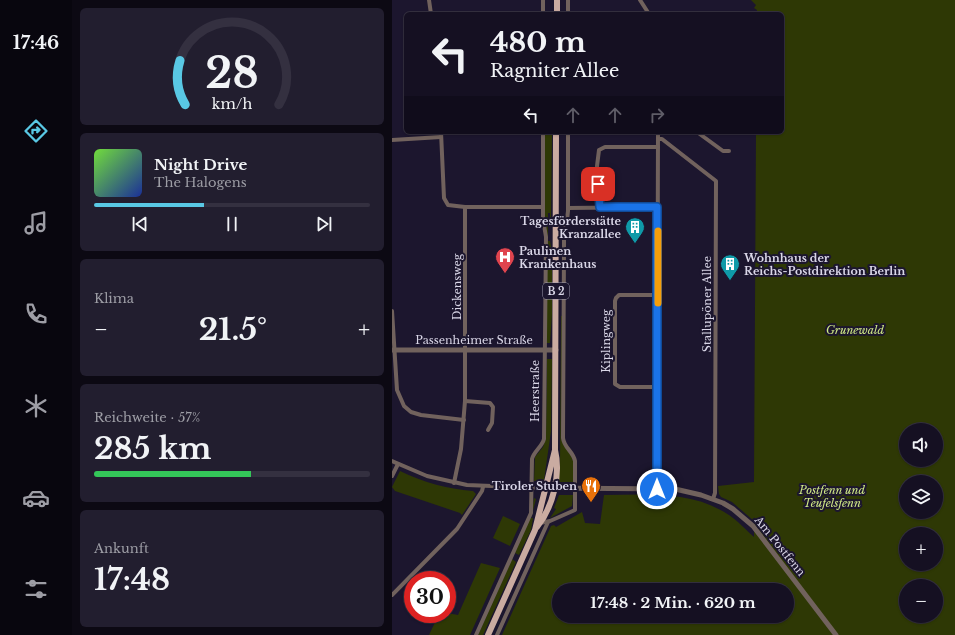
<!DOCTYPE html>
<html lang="de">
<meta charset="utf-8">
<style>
body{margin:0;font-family:"Libre Baskerville",serif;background:#221e2f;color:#f1f3f6;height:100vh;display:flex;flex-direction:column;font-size:15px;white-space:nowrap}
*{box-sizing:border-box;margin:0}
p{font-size:13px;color:#9d9da5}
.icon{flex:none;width:22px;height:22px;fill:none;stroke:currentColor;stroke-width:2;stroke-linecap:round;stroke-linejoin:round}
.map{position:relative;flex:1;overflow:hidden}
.side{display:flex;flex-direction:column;gap:8px;padding:8px;background:#0c0913;width:320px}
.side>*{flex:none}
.banner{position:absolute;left:12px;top:12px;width:380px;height:122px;border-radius:6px;box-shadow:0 1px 3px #0004,0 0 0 1px #343040;background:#151022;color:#f1f3f6;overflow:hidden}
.controls{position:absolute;left:507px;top:423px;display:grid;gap:8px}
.controls a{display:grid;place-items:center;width:44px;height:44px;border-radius:50%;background:#151022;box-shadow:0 1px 3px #0004,0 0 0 1px #343040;font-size:20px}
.speed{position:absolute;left:12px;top:571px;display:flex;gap:8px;font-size:20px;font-weight:700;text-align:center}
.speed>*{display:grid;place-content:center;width:52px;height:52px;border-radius:50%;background:#151022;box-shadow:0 1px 3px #0004,0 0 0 1px #343040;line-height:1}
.speed .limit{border:6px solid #d22;background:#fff;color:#111}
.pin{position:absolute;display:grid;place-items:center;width:34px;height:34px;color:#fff;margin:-17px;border-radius:8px;box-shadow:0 2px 6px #0006}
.me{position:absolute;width:44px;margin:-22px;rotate:0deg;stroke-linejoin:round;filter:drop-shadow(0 0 3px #0008)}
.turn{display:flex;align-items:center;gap:14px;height:84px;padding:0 20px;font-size:18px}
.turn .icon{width:52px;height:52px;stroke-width:2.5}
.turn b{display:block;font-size:28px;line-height:34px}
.lanes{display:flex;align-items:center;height:38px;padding:0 20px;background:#0003;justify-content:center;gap:20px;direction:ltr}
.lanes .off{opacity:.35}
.big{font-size:30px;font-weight:700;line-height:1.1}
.side .tile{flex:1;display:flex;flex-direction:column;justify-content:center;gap:6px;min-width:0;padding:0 14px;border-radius:6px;background:#221e2f}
.side .dial{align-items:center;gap:0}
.dial svg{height:104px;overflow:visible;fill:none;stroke:#343040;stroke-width:7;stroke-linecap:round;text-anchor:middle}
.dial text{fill:#f1f3f6;stroke:none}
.song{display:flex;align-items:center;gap:12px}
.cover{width:48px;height:48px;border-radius:6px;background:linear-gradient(135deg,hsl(100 70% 55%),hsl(230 70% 35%))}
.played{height:4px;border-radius:2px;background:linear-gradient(90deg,#59c8e4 40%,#343040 40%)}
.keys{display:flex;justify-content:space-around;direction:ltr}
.heat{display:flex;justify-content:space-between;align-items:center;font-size:22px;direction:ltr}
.charge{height:6px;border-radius:3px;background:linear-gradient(90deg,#34c759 57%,#343040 0)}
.trip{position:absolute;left:160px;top:583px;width:242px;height:40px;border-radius:20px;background:#151022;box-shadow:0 1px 3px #0004,0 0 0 1px #343040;font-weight:700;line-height:40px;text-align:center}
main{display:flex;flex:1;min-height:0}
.tabs{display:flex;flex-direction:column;width:72px;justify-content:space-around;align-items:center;background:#08060e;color:#9d9da5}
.tabs .icon{width:28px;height:28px}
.tabs .current{color:#59c8e4}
.tabs b{font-size:18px;color:#f1f3f6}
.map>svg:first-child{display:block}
.green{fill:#2e3805;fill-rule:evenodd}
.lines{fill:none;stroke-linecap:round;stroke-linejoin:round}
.minor{stroke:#71625d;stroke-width:4}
.tertiary{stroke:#71625d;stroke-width:5}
.primary{stroke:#caaba1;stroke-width:6}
.route-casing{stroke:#114b97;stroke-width:10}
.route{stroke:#1a73e8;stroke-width:7}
.slow{stroke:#f59e0b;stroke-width:7}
.labels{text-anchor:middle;stroke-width:4;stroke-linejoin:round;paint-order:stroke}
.shield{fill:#1c162e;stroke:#a09cb0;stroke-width:1}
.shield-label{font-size:10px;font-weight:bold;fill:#d9d6e7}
.poi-label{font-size:11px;font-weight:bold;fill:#d9d6e7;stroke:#1c162e;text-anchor:end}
.street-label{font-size:11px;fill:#d9d6e7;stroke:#1c162e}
.park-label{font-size:11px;font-style:italic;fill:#d1ea87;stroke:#1c162e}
</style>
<main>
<nav class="tabs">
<b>17:46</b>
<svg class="icon current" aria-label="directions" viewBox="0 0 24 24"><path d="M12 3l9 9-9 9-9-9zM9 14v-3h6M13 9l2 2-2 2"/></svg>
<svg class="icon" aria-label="music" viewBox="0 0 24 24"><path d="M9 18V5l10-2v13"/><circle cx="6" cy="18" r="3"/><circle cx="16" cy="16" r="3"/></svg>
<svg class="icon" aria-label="phone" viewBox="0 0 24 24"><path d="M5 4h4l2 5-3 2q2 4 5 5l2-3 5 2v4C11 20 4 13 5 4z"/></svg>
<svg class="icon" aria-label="climate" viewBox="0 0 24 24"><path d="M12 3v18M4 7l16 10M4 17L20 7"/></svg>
<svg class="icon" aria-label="car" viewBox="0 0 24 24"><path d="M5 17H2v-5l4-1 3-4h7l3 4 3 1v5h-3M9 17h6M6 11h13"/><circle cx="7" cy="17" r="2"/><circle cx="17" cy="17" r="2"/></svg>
<svg class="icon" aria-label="filters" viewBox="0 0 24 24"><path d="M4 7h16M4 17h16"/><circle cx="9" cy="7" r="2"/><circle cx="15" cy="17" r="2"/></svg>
</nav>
<section class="side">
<div class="tile dial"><svg viewBox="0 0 100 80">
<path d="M14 69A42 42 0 1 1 86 69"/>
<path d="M14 69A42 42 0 0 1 10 35" stroke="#59c8e4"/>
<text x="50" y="56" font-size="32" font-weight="700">28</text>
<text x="50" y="72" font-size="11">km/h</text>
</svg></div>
<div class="tile">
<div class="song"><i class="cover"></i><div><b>Night Drive</b><p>The Halogens</p></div></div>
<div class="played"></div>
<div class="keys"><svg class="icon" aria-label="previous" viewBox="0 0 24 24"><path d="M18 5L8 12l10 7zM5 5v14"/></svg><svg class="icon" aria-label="pause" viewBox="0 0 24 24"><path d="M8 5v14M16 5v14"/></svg><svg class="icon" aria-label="next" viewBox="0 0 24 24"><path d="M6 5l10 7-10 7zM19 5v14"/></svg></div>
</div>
<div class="tile"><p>Klima</p>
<div class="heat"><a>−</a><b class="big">21.5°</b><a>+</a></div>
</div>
<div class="tile"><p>Reichweite · 57%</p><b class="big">285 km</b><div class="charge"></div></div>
<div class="tile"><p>Ankunft</p><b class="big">17:48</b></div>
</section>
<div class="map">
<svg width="563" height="635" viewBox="0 0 563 635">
<rect width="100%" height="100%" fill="#1c162e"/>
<g class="green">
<path d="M359,0h204v635h-453l49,-109 3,-1 2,2 26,-15 3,11 15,1 4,-29c43,0 87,-5 125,20 9,6 17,15 25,22v-16l-22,-19 -11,-5 -2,-3 -1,-8 36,-4 2,-350h26v-118h-25v-4l-3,-2 2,-3zM514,430h30v30h-30zM514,482h30v30h-30zM514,534h30v30h-30zM514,586h30v30h-30zM167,590h228v26h-228z"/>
<polygon points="152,132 160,132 159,219 158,224 158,213 156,213 156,241 158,241 160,252 160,314 158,343 154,343 152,220"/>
<path d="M169,316h1v125c2,6 6,9 9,14 4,7 2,19 2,27h-13l-1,2 -1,-3 2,-15z"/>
<polygon points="155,359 160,359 159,431 152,480 142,481 143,457 151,447 154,438"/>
<path d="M8,471c23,11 47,18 73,20l3,3 -14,21 -2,-2 -65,-22 -3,-4z"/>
<polygon points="167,495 181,495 180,506 158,518 164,509 162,508"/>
<polygon points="142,498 144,499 139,518 141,518 139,530 127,555 123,553 140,511"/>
<polygon points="111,516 128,524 118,546 101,538"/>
<polygon points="120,559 124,562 91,635 86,635"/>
<polygon points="89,563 108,568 78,635 37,635 47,614 55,614 55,613 66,615"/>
</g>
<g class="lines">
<g class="minor">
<polyline points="37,0 39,14"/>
<polyline points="248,0 257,14"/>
<polyline points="151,14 151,0"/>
<polyline points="176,14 176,0"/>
<polyline points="49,132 52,198 56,205 73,207 151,207"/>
<polyline points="305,132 331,151 337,151"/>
<polyline points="266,139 270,139 324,181 323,493 321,499"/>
<polyline points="0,140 49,137"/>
<polyline points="207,207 205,166 207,150 213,147 266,147"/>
<polyline points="176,208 265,207"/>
<polyline points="0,311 5,390 12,406 19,412 29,415 72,420"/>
<polyline points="265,387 228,387 223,384 223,301 224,298 227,295 266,295"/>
<polyline points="73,401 98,403 101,407 100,423 96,430"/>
<polyline points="0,461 35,476 75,485 154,488"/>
<polyline points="0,476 6,464"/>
<polyline points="62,483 69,449 73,401 73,207"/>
<polyline points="265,489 266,132"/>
<path d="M148,523l10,-2 25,-11v-49c-2,-10 -11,-13 -12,-23l1,-191v-18l3,-9 1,-9v-79"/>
<polyline points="0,595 65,529 90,491 91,487"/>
<path d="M84,635l55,-122 1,-54c2,-8 10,-12 12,-20l2,-202 -3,-18v-87"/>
<polyline points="105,635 156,522"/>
</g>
<g class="tertiary">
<polyline points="0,350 164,350"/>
<polyline points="154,488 283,489 309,495 331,503 341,509 361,526 444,635"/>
</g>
<g class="primary">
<polyline points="165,14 165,0"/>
<path d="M145,527c16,-20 24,-52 18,-77"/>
<polyline points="96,635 143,530 163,450 164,132"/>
</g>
</g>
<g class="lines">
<defs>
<polyline id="route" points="206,184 208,207 265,207 265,489"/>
</defs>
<use href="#route" class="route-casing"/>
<use href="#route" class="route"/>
<polyline class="slow" points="266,231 266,303"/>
</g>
<defs>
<symbol id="building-pin" viewBox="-11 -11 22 30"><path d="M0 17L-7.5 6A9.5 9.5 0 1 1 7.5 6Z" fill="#0f9aa8" stroke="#1c162e"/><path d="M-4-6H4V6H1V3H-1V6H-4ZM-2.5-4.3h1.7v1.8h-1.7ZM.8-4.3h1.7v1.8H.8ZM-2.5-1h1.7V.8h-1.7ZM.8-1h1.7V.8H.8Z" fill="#fff"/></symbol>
<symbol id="hospital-pin" viewBox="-11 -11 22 30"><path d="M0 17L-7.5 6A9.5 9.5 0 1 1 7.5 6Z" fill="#e0444e" stroke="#1c162e"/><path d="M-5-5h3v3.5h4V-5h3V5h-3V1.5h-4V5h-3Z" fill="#fff"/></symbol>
<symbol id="restaurant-pin" viewBox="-11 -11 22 30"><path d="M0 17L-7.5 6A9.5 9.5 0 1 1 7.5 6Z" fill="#e8710a" stroke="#1c162e"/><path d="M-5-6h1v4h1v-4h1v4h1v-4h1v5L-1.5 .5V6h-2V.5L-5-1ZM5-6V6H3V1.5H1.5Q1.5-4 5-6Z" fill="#fff"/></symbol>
</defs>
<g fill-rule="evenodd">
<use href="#building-pin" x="232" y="216" width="22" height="30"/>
<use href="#hospital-pin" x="102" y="246" width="22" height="30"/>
<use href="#building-pin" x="327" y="253" width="22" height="30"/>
<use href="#restaurant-pin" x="188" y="475" width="22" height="30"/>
</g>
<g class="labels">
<rect class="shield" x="151" y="283" width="26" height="16" rx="3"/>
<g class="shield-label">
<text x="164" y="295">B 2</text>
</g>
<g class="poi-label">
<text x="229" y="225">Tagesförderstätte<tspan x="229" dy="13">Kranzallee</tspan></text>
<text x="127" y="255" text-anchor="start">Paulinen<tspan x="127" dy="13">Krankenhaus</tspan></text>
<text x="352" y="262" text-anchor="start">Wohnhaus der<tspan x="352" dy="13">Reichs-Postdirektion Berlin</tspan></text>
<text x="185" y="490">Tiroler Stuben</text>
</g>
<g class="street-label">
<text transform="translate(65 287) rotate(-90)" y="4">Dickensweg</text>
<text transform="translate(315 304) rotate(-90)" y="4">Stallupöner Allee</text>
<text x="82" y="344">Passenheimer Straße</text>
<text transform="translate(214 341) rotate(-90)" y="4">Kiplingweg</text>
<text transform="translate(143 391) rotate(-90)" y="4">Heerstraße</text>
<text transform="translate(388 546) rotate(51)" y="4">Am Postfenn</text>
</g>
<g class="park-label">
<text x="463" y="334">Grunewald</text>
<text x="440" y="494">Postfenn und<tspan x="440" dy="13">Teufelsfenn</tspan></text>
</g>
</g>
</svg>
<div class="controls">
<a><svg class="icon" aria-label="sound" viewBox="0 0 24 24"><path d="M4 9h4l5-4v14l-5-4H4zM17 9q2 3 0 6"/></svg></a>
<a><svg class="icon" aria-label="layers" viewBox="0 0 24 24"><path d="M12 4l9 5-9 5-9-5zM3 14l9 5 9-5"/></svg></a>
<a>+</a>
<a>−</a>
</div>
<div class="speed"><div class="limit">30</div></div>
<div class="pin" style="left:206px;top:184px;background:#d93025"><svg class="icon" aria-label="arrive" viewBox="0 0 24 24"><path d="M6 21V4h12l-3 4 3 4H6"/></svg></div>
<svg class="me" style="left:265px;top:489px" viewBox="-20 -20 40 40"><circle r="17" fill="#1a73e8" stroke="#fff" stroke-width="3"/><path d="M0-11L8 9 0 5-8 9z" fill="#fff"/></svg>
<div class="trip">17:48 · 2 Min. · 620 m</div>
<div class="banner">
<div class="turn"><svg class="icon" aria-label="left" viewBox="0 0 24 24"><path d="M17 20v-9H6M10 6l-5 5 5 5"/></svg><div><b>480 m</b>Ragniter Allee</div></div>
<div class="lanes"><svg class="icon" aria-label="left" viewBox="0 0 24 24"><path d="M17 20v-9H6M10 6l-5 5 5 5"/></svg><svg class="icon off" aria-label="ahead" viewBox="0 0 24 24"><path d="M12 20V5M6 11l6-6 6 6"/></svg><svg class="icon off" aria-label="ahead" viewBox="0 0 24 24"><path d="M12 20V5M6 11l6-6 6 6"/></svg><svg class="icon off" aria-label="right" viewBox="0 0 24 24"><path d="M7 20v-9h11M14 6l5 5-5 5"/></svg></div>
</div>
</div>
</main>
